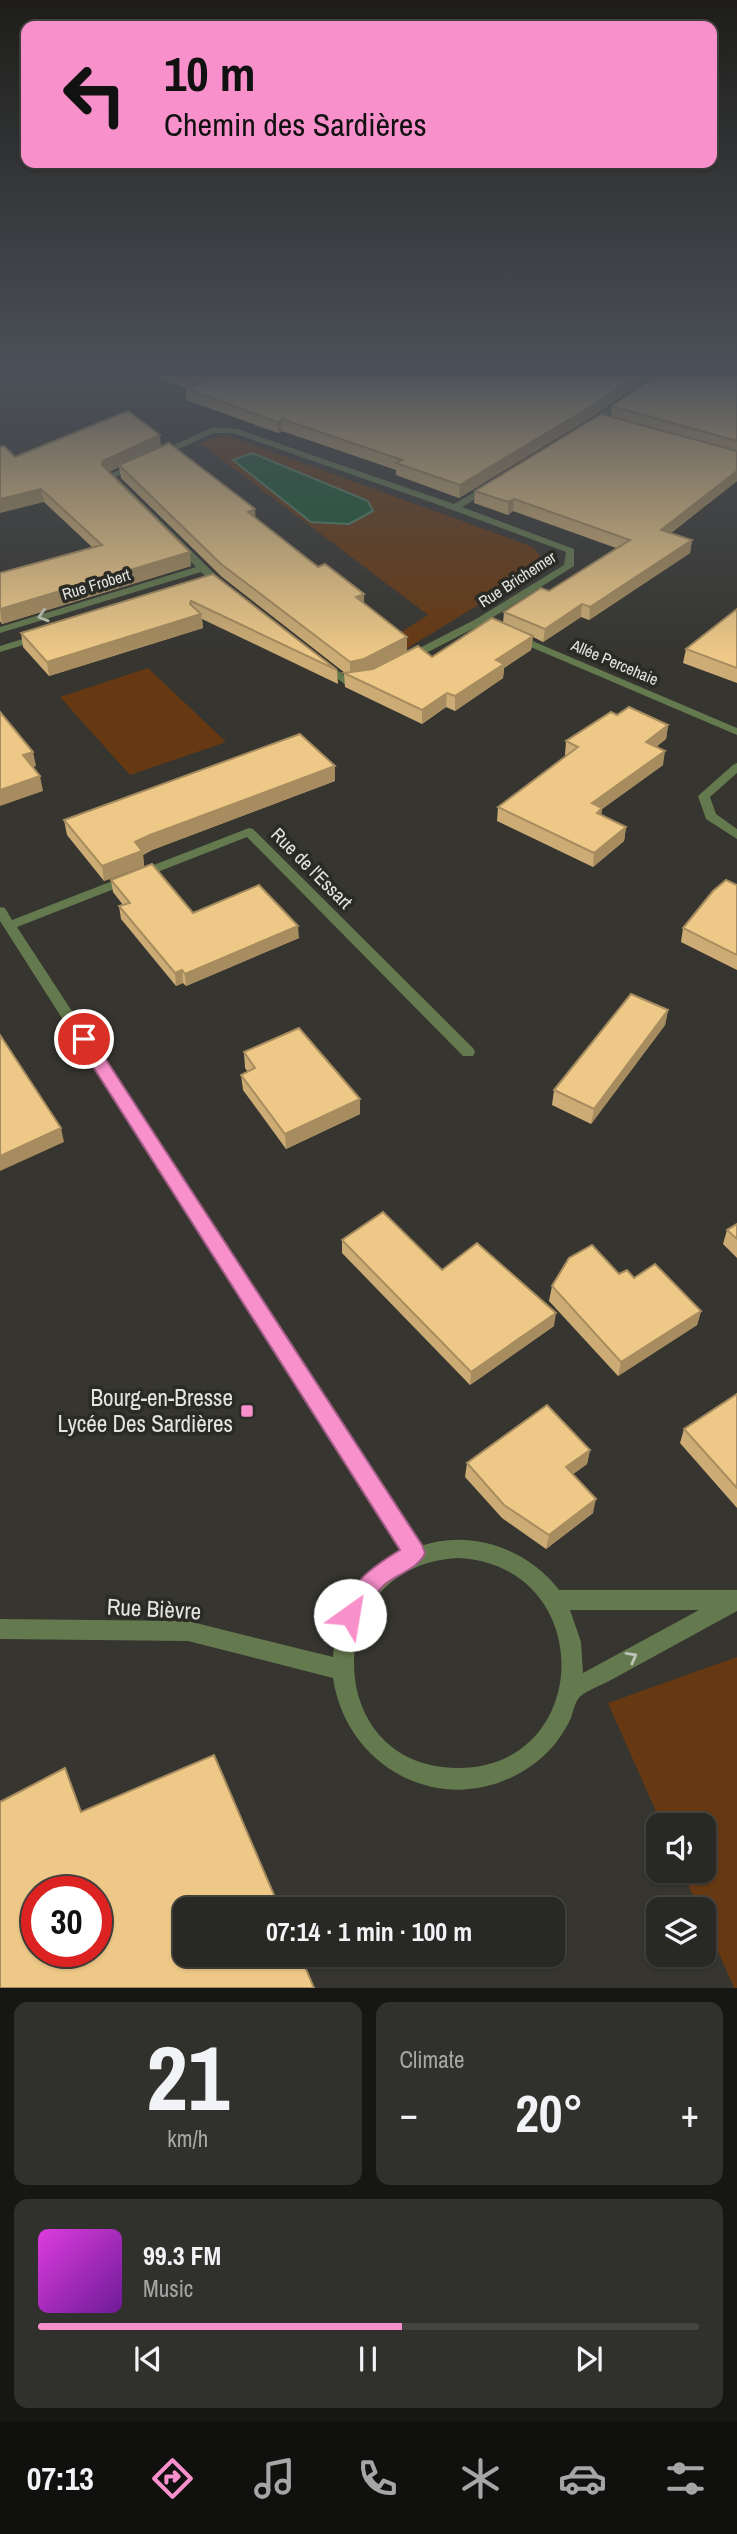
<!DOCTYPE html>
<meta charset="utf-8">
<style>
body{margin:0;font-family:"Archivo Narrow",sans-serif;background:#30302c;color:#f1f3f6;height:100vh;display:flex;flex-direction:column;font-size:26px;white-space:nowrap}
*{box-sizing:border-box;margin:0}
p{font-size:23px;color:#a5a6a6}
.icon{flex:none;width:38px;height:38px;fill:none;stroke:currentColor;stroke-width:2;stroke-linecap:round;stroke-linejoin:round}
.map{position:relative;height:1988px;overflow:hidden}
.drawer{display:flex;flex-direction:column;gap:14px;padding:14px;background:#161614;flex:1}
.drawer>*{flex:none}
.guide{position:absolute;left:21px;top:21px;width:696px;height:147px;border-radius:14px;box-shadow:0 2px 5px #0004,0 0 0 2px #444441;background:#f890cc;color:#111;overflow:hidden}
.controls{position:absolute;left:646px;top:1813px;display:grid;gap:14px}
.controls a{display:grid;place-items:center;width:70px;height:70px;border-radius:14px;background:#282824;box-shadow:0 2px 5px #0004,0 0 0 2px #444441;font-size:35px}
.speed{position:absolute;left:21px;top:1876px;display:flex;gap:14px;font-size:35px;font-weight:700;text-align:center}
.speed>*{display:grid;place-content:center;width:91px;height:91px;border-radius:50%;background:#282824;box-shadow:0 2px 5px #0004,0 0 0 2px #444441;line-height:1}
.speed .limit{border:10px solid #d22;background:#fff;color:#111}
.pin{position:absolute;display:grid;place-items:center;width:60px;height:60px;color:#fff;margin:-30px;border:4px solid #fff;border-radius:50%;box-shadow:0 2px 7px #0007}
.me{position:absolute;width:77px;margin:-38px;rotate:32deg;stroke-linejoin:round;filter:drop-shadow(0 0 5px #0008)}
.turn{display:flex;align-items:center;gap:24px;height:147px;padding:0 28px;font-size:32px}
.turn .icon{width:91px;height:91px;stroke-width:2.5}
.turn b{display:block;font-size:49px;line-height:60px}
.big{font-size:52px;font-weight:700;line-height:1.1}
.drawer .tile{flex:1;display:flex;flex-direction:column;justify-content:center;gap:10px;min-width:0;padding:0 24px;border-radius:14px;background:#30302c}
.drawer .dial{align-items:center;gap:0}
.dial b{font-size:91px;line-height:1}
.song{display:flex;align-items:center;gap:21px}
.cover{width:84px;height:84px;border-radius:10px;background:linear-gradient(135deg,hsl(300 70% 55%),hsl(280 70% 35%))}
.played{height:7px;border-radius:4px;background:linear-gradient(90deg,#f890cc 55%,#444441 55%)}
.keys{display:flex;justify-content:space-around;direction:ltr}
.heat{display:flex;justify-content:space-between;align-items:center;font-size:38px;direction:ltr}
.drawer .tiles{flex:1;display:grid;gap:14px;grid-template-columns:1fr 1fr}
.tile:last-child{grid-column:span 2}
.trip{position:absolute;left:173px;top:1897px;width:392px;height:70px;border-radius:14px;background:#282824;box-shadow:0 2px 5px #0004,0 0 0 2px #444441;font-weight:700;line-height:70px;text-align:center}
.menu{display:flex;height:112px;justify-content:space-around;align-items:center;background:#10100e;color:#a5a6a6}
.menu .icon{width:49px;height:49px}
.menu .current{color:#f890cc}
.menu b{font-size:32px;color:#f1f3f6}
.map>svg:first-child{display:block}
.green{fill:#673913}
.water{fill:#185932;stroke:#558366;stroke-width:2}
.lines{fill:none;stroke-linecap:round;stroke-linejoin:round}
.street{fill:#64794d;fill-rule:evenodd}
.wall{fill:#ccac74}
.shaded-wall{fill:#a68c5e}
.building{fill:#edc887;stroke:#a68c5e;stroke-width:2;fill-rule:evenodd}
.oneway{stroke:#bec4b5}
.route{fill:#f890cc;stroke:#a15e85;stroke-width:2}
.poi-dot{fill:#f890cc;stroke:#2b2b26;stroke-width:2.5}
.labels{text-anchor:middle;stroke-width:7;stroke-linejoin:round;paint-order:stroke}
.far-street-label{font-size:16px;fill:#e4e4e1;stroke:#2b2b26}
.street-label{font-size:19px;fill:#e4e4e1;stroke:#2b2b26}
.near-poi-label{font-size:23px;fill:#e4e4e1;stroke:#2b2b26;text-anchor:end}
.near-street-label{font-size:23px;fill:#e4e4e1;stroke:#2b2b26}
</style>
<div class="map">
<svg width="737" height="1988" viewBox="0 0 737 1988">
<rect width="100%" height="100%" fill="#363530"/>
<g class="green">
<polygon points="229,436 533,547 541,557 537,569 393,657 379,646 428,615 200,443 215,437"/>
<polygon points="148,668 226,742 130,775 60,697"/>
<polygon points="737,1657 737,1988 734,1988 704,1919 704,1909 699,1909 682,1871 704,1871 704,1825 662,1825 608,1703"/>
</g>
<polygon class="water" points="252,453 368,501 373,511 349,524 311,522 233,460"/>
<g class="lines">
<g class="street">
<polygon points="624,397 631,399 592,427 586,427 586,423"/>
<path d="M213,427l24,2 217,75 32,-19h6v4l-30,18 112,42v17l-90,57 -112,58 -25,5 -135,-103 -11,-11 -201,61v-6l196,-60 -90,-91zM214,433h19l206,72 127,47 -2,13 -88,54 -111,57 -16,3 -129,-100 -104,-102z"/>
<polygon points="39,634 44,637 43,639 0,652 0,646"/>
<polygon points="516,634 737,728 737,735 512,639 512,635"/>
<polygon points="737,763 737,773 710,797 716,814 737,829 737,839 706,819 698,796 733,765"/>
<path d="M249,828l4,1 220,219 2,4 -2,4h-10l-216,-219 -230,90 404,619c49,-17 106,2 138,44h178v21c-42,23 -84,46 -126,69 -7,4 -28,12 -32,18 -4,4 -6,14 -8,20 -9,19 -22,36 -40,48 -80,56 -184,7 -198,-88l-145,-37 -188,-2v-20l188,2 145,36c3,-44 29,-85 70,-104l-403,-632v-14l5,1 7,12zM458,1558c140,7 136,210 0,210 -136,1 -141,-203 0,-210zM570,1610h129l-116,63 -2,-31z"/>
</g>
</g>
<g class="wall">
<polygon points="153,376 651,376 594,416 459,498 396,475 396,470 282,431 278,433 186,400 186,388"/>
<polygon points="737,376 737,481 671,533 692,540 690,553 589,620 581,617 543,642 533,637 531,650 504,668 503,678 455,711 446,707 422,724 345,687 344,673 345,673 222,577 121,478 119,467 109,472 191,566 2,624 0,621 0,573 92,547 44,502 15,457 161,447 256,518 407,637 407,651 432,657 503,623 504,612 549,591 616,548 513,511 508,515 474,503 475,491 611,417 612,406"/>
<polygon points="213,574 337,670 338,684 202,619 203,628 49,676 23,647 21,633"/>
<polygon points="737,609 737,683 683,663 686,649"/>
<polygon points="617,715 668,725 666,739 656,747 663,765 602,809 601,815 626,827 624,841 593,867 497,821 498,807 566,756 565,755 566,741"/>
<polygon points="335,781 152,850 143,855 144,866 104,881 67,835 64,820"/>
<polygon points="111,880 193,913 299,938 186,986 183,983 176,986 121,919 119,906 123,905 113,892"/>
<polygon points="737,885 737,970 681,942 683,928"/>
<polygon points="668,1010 665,1025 591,1124 552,1105 554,1090"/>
<polygon points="244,1052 360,1114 286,1149 243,1090 241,1075 248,1072 245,1068"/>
<polygon points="737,1224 737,1258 723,1244 727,1230"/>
<polygon points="342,1240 442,1270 554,1326 470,1385 342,1253"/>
<polygon points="619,1274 634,1278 701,1311 697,1325 618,1376 549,1301 552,1286"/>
<polygon points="737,1394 737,1508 680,1443 684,1429"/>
<polygon points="590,1450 587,1464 573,1474 593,1513 546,1549 502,1518 465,1477 467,1463"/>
</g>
<g class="shaded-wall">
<polygon points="636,376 651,376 594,416 459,498 460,485"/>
<polygon points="282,419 282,431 278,433 277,422"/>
<polygon points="160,435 161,448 119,465 119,467 105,474 102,465 103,461"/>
<polygon points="737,471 737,481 659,542 661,530"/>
<polygon points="41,489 44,502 0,513 0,499"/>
<polygon points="514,499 513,511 508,515 508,502"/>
<polygon points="255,509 256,523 248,512"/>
<polygon points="692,540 690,553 589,620 590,607"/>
<polygon points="190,552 191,566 2,624 0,609"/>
<polygon points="364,594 364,608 356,597"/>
<polygon points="191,601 193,615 201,614 203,628 49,676 47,662 190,604"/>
<polygon points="582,604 581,617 543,642 545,629"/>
<polygon points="533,636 531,650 504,668 503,678 455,711 455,696 496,660"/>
<polygon points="407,637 407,651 364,673 350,676 350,662"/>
<polygon points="447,693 446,707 422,724 422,710"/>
<polygon points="668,725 666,739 643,756 646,742"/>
<polygon points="665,751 663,765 602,809 600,822 592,803"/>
<polygon points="33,752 36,766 26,770 23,755"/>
<polygon points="335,766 335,781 152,850 143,855 144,866 104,881 102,866 135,842 150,835"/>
<polygon points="40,776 43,791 0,806 0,790"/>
<polygon points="626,827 624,841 593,867 594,853"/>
<polygon points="298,926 299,938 186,986 185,974"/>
<polygon points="182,970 183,983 176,986 175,973"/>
<polygon points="668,1010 665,1025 591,1124 594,1109"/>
<polygon points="360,1099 360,1114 286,1149 285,1134"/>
<polygon points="61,1128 64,1142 0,1171 0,1156"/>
<polygon points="701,1311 697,1325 618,1376 621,1362"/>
<polygon points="556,1313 554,1326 470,1385 471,1372"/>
<polygon points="590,1450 587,1464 564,1481 566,1467"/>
<polygon points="596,1499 593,1513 546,1549 549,1535"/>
</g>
<g class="building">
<polygon points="182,376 636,376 595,404 460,485 396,463 402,460 282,419 277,422 185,388 200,382"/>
<polygon points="655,376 737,376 737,441 612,406"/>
<polygon points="128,411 160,435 103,461 102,465 190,552 0,609 0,573 102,545 41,489 0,499 0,447 4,446 15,457"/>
<polygon points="601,414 737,451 737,471 661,530 692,540 590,607 582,604 545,629 504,612 541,588 549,591 630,540 514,499 508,502 475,491"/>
<polygon points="169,443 255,509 248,512 318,567 325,564 364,594 356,597 407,637 364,659 350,662 221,564 119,465"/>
<polygon points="213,574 337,670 191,601 190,604 201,614 47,662 21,633"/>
<polygon points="737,609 737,668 686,649"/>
<polygon points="492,618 533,636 496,660 504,664 455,696 447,693 422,710 344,673 373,669 418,646 432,657"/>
<polygon points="629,707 668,725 646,742 665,751 592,803 602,808 597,813 626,827 594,853 498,807 578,747 566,741 611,712 617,715"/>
<polygon points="0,712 33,752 23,755 40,776 0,790"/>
<polygon points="300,734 335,766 150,835 135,842 142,851 102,866 64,820"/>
<polygon points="152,864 193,913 259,885 298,926 185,974 182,970 175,973 119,906 130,903 111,880"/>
<polygon points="726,880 737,885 737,955 683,928 713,891"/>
<polygon points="631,994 668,1010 594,1109 554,1090"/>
<polygon points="299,1028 360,1099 285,1134 241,1075 255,1068 244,1052"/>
<polygon points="0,1035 61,1128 0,1156"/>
<polygon points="383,1212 442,1270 477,1243 556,1313 471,1372 342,1240"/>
<polygon points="737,1224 737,1239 727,1230"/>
<polygon points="592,1245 619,1274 627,1270 634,1278 655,1264 701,1311 621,1362 552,1286 569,1258"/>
<polygon points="737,1394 737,1488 684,1429"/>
<polygon points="547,1405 590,1450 566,1467 596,1499 549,1535 504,1505 467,1463"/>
<path d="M214,1755l66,154h-94v46h114l14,33h-314v-186l65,-34 16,44zM37,1892h59v59h-59z"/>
</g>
<defs><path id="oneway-chevron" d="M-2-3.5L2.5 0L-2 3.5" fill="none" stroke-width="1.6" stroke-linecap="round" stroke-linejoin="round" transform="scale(1.75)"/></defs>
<g class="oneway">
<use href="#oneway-chevron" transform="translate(43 616) rotate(163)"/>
<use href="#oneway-chevron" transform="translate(632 1657) rotate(-29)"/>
</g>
<linearGradient id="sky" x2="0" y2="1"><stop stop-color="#1e1d1a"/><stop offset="0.57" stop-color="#4c5159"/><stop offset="1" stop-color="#4c5159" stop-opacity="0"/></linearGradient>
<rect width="737" height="654" fill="url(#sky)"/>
<path class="route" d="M84,1033l6,2 332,510 3,8c-7,17 -30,21 -42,33 -11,11 -18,24 -25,37l-8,4 -8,-4 -3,-8c14,-34 30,-46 61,-65l-322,-507 -2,-4z"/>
<rect class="poi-dot" x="240" y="1404" width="14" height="14" rx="3.5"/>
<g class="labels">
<g class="far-street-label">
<text transform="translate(517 579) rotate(-33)" y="6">Rue Brichemer</text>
<text transform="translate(96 584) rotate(-17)" y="6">Rue Frobert</text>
<text transform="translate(615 662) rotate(23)" y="6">Allée Percehaie</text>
</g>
<g class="street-label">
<text transform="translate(312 868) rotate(45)" y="7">Rue de l'Essart</text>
</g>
<g class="near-poi-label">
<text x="233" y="1406">Bourg-en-Bresse<tspan x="233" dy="26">Lycée Des Sardières</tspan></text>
</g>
<g class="near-street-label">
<text transform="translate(154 1609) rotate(3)" y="8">Rue Bièvre</text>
</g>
</g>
</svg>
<div class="controls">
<a><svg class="icon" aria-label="sound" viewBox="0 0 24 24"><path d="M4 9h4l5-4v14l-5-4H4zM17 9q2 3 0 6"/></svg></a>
<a><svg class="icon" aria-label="layers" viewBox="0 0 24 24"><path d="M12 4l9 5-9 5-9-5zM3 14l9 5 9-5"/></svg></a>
</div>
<div class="speed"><div class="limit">30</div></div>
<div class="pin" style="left:84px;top:1039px;background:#d93025"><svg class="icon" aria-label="arrive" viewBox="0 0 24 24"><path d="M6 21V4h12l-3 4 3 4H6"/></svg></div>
<svg class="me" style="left:350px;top:1615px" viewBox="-20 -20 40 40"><circle r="19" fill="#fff"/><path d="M0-13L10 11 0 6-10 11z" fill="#f890cc"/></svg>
<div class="trip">07:14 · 1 min · 100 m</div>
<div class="guide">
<div class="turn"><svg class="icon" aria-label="left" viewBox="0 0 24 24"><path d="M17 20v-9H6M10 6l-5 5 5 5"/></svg><div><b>10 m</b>Chemin des Sardières</div></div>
</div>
</div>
<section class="drawer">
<div class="tiles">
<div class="tile dial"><b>21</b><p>km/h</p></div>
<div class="tile"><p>Climate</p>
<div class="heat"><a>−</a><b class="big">20°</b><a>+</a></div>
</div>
<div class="tile">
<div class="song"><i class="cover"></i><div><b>99.3 FM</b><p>Music</p></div></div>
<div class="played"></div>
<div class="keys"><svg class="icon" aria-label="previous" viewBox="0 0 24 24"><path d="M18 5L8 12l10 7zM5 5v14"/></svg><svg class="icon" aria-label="pause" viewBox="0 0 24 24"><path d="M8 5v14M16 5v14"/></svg><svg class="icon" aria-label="next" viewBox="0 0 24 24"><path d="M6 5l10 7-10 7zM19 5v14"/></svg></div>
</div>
</div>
</section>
<nav class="menu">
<b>07:13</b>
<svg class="icon current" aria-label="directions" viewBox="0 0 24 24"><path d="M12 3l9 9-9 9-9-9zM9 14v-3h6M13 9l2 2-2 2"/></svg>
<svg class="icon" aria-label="music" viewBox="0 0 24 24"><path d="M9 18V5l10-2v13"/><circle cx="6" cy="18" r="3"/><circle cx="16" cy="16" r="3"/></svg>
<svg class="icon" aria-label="phone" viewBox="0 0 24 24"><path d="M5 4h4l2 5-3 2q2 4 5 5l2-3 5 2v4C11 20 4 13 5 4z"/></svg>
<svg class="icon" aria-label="climate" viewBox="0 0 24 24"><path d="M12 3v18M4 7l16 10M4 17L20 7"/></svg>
<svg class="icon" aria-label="car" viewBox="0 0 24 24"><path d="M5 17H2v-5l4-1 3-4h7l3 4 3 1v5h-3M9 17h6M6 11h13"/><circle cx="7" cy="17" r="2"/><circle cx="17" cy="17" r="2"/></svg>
<svg class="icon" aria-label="filters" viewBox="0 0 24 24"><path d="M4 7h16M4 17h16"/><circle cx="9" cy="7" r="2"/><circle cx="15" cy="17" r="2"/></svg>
</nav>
